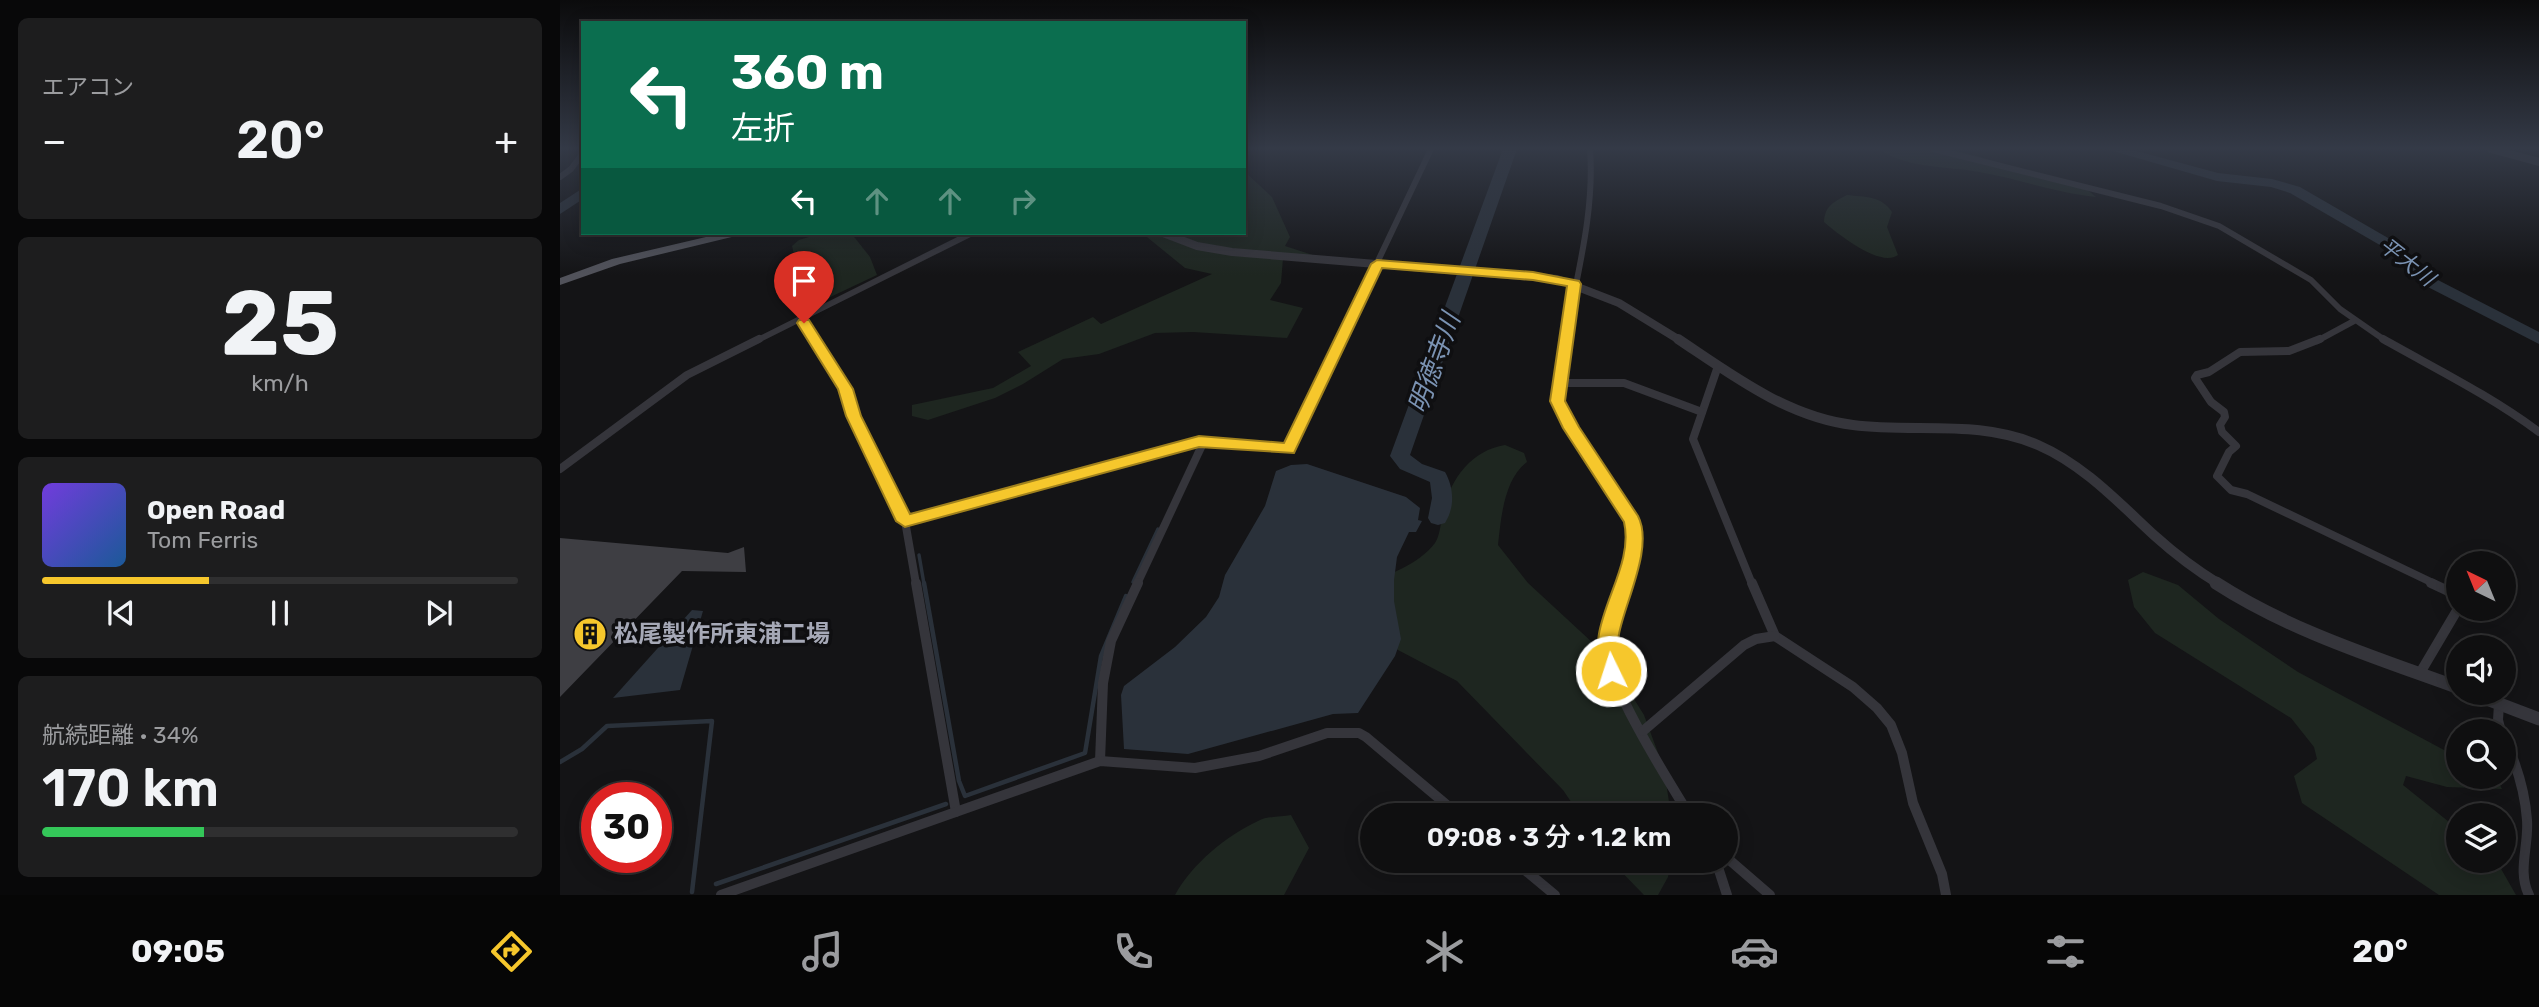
<!DOCTYPE html>
<html lang="ja">
<meta charset="utf-8">
<style>
body{margin:0;font-family:Rubik,"Noto Sans JP",sans-serif;background:#1d1d1e;color:#f1f3f6;height:100vh;display:flex;flex-direction:column;font-size:26px;white-space:nowrap}
*{box-sizing:border-box;margin:0}
p{font-size:23px;color:#9b9c9f}
.icon{flex:none;width:38px;height:38px;fill:none;stroke:currentColor;stroke-width:2;stroke-linecap:round;stroke-linejoin:round}
.map{position:relative;flex:1;overflow:hidden}
.panel{display:flex;flex-direction:column;gap:18px;padding:18px;background:#080809;width:560px}
.panel>*{flex:none}
.guide{position:absolute;left:21px;top:21px;width:665px;height:214px;border-radius:0px;box-shadow:0 4px 18px #0003,0 0 0 2px #2f2f30;background:#0b6e4f;color:#fff;overflow:hidden}
.needle{width:46px;rotate:317deg}
.fabs{position:absolute;left:1886px;top:551px;display:grid;gap:14px}
.fabs a{display:grid;place-items:center;width:70px;height:70px;border-radius:50%;background:#0f0f10;box-shadow:0 4px 18px #0003,0 0 0 2px #2f2f30;font-size:35px}
.speed{position:absolute;left:21px;top:782px;display:flex;gap:14px;font-size:35px;font-weight:700;text-align:center}
.speed>*{display:grid;place-content:center;width:91px;height:91px;border-radius:50%;background:#0f0f10;box-shadow:0 4px 18px #0003,0 0 0 2px #2f2f30;line-height:1}
.speed .limit{border:10px solid #d22;background:#fff;color:#111}
.pin{position:absolute;display:grid;place-items:center;width:60px;height:60px;color:#fff;margin:-72px -30px;border-radius:50% 50% 50% 0;rotate:-45deg;box-shadow:0 0 7px #0007}
.pin .icon{rotate:45deg}
.me{position:absolute;width:77px;margin:-38px;rotate:356deg;stroke-linejoin:round;filter:drop-shadow(0 0 5px #0008)}
.turn{display:flex;align-items:center;gap:24px;height:147px;padding:0 35px;font-size:32px}
.turn .icon{width:91px;height:91px;stroke-width:2.5}
.turn b{display:block;font-size:49px;line-height:60px}
.lanes{display:flex;align-items:center;height:66px;padding:0 35px;background:#0003;justify-content:center;gap:35px;direction:ltr}
.lanes .off{opacity:.35}
.big{font-size:52px;font-weight:600;line-height:1.1}
.panel .widget{flex:1;display:flex;flex-direction:column;justify-content:center;gap:10px;min-width:0;padding:0 24px;border-radius:10px;background:#1d1d1e}
.panel .dial{align-items:center;gap:0}
.dial b{font-size:91px;line-height:1}
.song{display:flex;align-items:center;gap:21px}
.cover{width:84px;height:84px;border-radius:10px;background:linear-gradient(135deg,hsl(260 70% 55%),hsl(210 70% 35%))}
.played{height:7px;border-radius:4px;background:linear-gradient(90deg,#f6c72c 35%,#2f2f30 35%)}
.keys{display:flex;justify-content:space-around;direction:ltr}
.heat{display:flex;justify-content:space-between;align-items:center;font-size:38px;direction:ltr}
.charge{height:10px;border-radius:5px;background:linear-gradient(90deg,#34c759 34%,#2f2f30 0)}
.trip{position:absolute;left:800px;top:803px;width:378px;height:70px;border-radius:35px;background:#0f0f10;box-shadow:0 4px 18px #0003,0 0 0 2px #2f2f30;font-weight:600;line-height:70px;text-align:center}
.tab-bar{display:flex;height:112px;justify-content:space-around;align-items:center;background:#060606;color:#9b9c9f}
.tab-bar .icon{width:49px;height:49px}
.tab-bar .on{color:#f6c72c}
.tab-bar b{font-size:32px;color:#f1f3f6}
main{display:flex;flex:1;min-height:0}
.map>svg:first-child{display:block}
.green{fill:#1e2620}
.water{fill:#2a313a}
.lines{fill:none;stroke-linecap:round;stroke-linejoin:round}
.stream-far1{stroke:#2a313a;stroke-width:3.5}
.stream{stroke:#2a313a;stroke-width:4.5}
.river{fill:#2a313a;fill-rule:evenodd}
.building{fill:#3e3e43}
.minor-far2{stroke:#35353b;stroke-width:6}
.minor-far1{stroke:#35353b;stroke-width:8}
.minor{stroke:#35353b;stroke-width:10}
.tertiary-far2{stroke:#35353b;stroke-width:8}
.tertiary-far1{stroke:#35353b;stroke-width:10}
.tertiary{stroke:#35353b;stroke-width:13}
.primary{fill:#51525a;fill-rule:evenodd}
.route{fill:#f6c72c;stroke:#a0811d;stroke-width:2}
.labels{text-anchor:middle;stroke-width:7;stroke-linejoin:round;paint-order:stroke}
.far-water-label{font-size:21px;font-style:italic;fill:#7b93b3;stroke:#0f0f11}
.poi-label{font-size:24px;font-weight:bold;fill:#a6a9b7;stroke:#0f0f11;text-anchor:start}
.water-label{font-size:26px;font-style:italic;fill:#7b93b3;stroke:#0f0f11}
</style>
<main>
<section class="panel">
<div class="widget"><p>エアコン</p>
<div class="heat"><a>−</a><b class="big">20°</b><a>+</a></div>
</div>
<div class="widget dial"><b>25</b><p>km/h</p></div>
<div class="widget">
<div class="song"><i class="cover"></i><div><b>Open Road</b><p>Tom Ferris</p></div></div>
<div class="played"></div>
<div class="keys"><svg class="icon" aria-label="previous" viewBox="0 0 24 24"><path d="M18 5L8 12l10 7zM5 5v14"/></svg><svg class="icon" aria-label="pause" viewBox="0 0 24 24"><path d="M8 5v14M16 5v14"/></svg><svg class="icon" aria-label="next" viewBox="0 0 24 24"><path d="M6 5l10 7-10 7zM19 5v14"/></svg></div>
</div>
<div class="widget"><p>航続距離 · 34%</p><b class="big">170 km</b><div class="charge"></div></div>
</section>
<div class="map">
<svg width="1979" height="895" viewBox="0 0 1979 895">
<rect width="100%" height="100%" fill="#141416"/>
<g class="green">
<path d="M1319,149h73l132,38 12,10c-40,-4 -77,-18 -117,-25 -33,-6 -71,-3 -100,-23z"/>
<polygon points="684,171 712,197 730,237 725,246 765,259 723,258 721,283 710,300 743,308 727,338 633,332 595,333 539,354 503,359 463,384 435,398 368,420 352,416 352,405 433,388 471,366 458,352 533,317 541,324 652,274 625,268 582,233 684,233"/>
<path d="M1287,195c18,2 35,1 45,17l-5,15 11,28c-18,13 -60,-21 -74,-33 1,-16 9,-20 23,-27z"/>
<polygon points="262,233 291,233 310,257 317,275 247,308 232,246 239,240"/>
<path d="M945,445l19,8 3,9c-23,17 -26,56 -29,83l30,38 79,73 37,59 20,54 7,46h-91l-17,-25 -106,-109 -59,-31 -29,-27 -4,-39c25,-10 53,-19 70,-41 5,-7 6,-22 8,-31 7,-33 29,-62 62,-67z"/>
<polygon points="1583,572 1618,585 1659,619 1738,672 1899,758 1899,777 1937,779 1942,789 1887,787 1846,776 1843,785 1899,830 1899,861 1934,861 1940,867 1956,895 1879,895 1742,803 1734,776 1757,759 1754,747 1731,718 1595,633 1574,607 1568,580"/>
<path d="M731,815l18,33 -25,47h-109c17,-31 51,-59 83,-74 9,-5 23,-4 33,-6z"/>
<polygon points="1051,861 1111,861 1108,877 1098,895 1084,895"/>
</g>
<g class="water">
<polygon points="747,464 846,497 860,508 858,520 862,521 856,532 849,532 837,557 834,580 834,601 841,639 835,656 798,713 773,714 628,754 564,749 561,695 564,686 615,647 646,617 659,597 665,575 705,506 716,471 731,465"/>
<polygon points="132,610 143,611 120,690 53,698"/>
</g>
<g class="lines">
<g class="stream-far1">
<polyline points="359,555 364,584"/>
<polyline points="573,582 598,529"/>
</g>
<g class="stream">
<polyline points="364,583 399,781 405,796 525,753 541,656 566,596"/>
<polyline points="0,762 22,749 47,726 152,721 132,892"/>
<polyline points="156,884 386,804"/>
</g>
<g class="river">
<path d="M943,149h14l-107,306 12,9 23,8c9,16 10,35 0,51l-7,2 -7,-2 -3,-5 4,-20 -2,-16 -30,-13 -10,-13z"/>
<polygon points="1546,149 1569,149 1658,173 1712,179 1740,187 1835,242 1874,278 1979,332 1979,344 1862,284 1825,248 1730,193 1711,187 1657,181"/>
<polygon points="23,188 23,199 0,214 0,203"/>
</g>
</g>
<polygon class="building" points="0,538 168,553 184,547 186,572 122,571 0,697"/>
<g class="lines">
<g class="minor-far2">
<polyline points="1373,149 1601,206 1659,226 1751,280 1780,309 1826,341"/>
<polyline points="0,177 11,169 23,153"/>
<polyline points="240,318 255,341"/>
<polyline points="196,341 412,233"/>
<polyline points="780,341 871,149"/>
<path d="M1005,341c11,-63 30,-128 25,-192"/>
<polyline points="1757,341 1794,321"/>
</g>
<g class="minor-far1">
<polyline points="254,339 286,389 294,416 345,521 356,584"/>
<path d="M1006,339c-5,29 -10,51 -1,79l67,103 2,29 -9,34"/>
<polyline points="1760,339 1729,351 1680,352 1649,372 1637,375 1635,378 1651,402 1664,412 1665,417 1660,425 1662,432 1676,446 1669,452 1657,476 1671,490 1687,494 1875,584"/>
<path d="M1823,339c53,30 108,57 156,93"/>
<polyline points="1158,366 1133,439 1192,584"/>
<polyline points="998,383 1064,383 1142,412"/>
<polyline points="0,469 127,375 199,339"/>
<polyline points="345,521 639,441 729,449 781,339"/>
<polyline points="577,584 644,441"/>
</g>
<g class="minor">
<polyline points="356,583 396,812"/>
<path d="M1066,583c-7,20 -20,45 -19,68 3,38 61,129 83,165"/>
<polyline points="1192,583 1215,636 1293,687 1317,708 1331,725 1342,753 1353,803 1382,874 1386,895"/>
<polyline points="1871,583 1899,596"/>
<polyline points="1860,673 1899,607"/>
<polyline points="1939,704 1938,720 1941,732"/>
<polyline points="1083,731 1184,645 1196,639 1215,636"/>
<path d="M1944,737c12,26 21,54 23,83 2,26 -10,51 2,75"/>
<polyline points="540,761 543,683 551,641 578,583"/>
<polyline points="1166,857 1210,895"/>
<polyline points="954,861 995,895"/>
<polyline points="1156,861 1167,895"/>
<polyline points="161,895 540,761 635,768 699,756 767,733 799,733 806,737 900,816"/>
</g>
<g class="tertiary-far2">
<polyline points="1931,149 1979,162"/>
<polyline points="603,233 637,246 672,252 997,279 1059,303 1121,341"/>
</g>
<path class="tertiary-far1" d="M1118,339c54,36 109,78 175,86 62,8 126,-6 185,20 46,20 81,58 117,91 20,18 41,34 64,48"/>
<g class="tertiary">
<path d="M1656,583c74,48 161,75 243,105"/>
<polyline points="1911,693 1979,719"/>
</g>
<polygon class="primary" points="163,233 181,233 180,235 60,264 0,285 0,278 52,259"/>
</g>
<linearGradient id="sky" x2="0" y2="1"><stop stop-color="#0b0b0c"/><stop offset="0.54" stop-color="#343a47"/><stop offset="1" stop-color="#343a47" stop-opacity="0"/></linearGradient>
<rect width="1979" height="275" fill="url(#sky)"/>
<path class="route" d="M817,260l156,12 46,9 2,3 -16,117 14,26 59,89c16,31 -13,86 -19,118 -3,14 5,31 -1,43l-7,2 -7,-2c-25,-51 32,-104 20,-155l-61,-94 -13,-27 17,-115 -34,-6 -151,-12 -88,185 -95,-6 -294,80 -9,-6 -50,-105 -8,-27 -41,-66 2,-3h10l44,69 8,27 49,98 289,-78 85,7 87,-179z"/>
<defs>
<symbol id="building-disc" viewBox="-11 -11 22 22"><circle r="9.5" fill="#f6c72c" stroke="#0f0f11"/><path d="M-4-6H4V6H1V3H-1V6H-4ZM-2.5-4.3h1.7v1.8h-1.7ZM.8-4.3h1.7v1.8H.8ZM-2.5-1h1.7V.8h-1.7ZM.8-1h1.7V.8H.8Z" fill="#111"/></symbol>
</defs>
<g fill-rule="evenodd">
<use href="#building-disc" x="11" y="615" width="38" height="38"/>
</g>
<g class="labels">
<g class="far-water-label">
<text transform="translate(1847 262) rotate(38)" y="7">平大川</text>
</g>
<g class="poi-label">
<text x="54" y="642">松尾製作所東浦工場</text>
</g>
<g class="water-label">
<text transform="translate(874 363) rotate(-70)" y="9">明徳寺川</text>
</g>
</g>
</svg>
<div class="fabs">
<a><svg class="needle" viewBox="-14 -14 28 28"><path d="M0-13l5 13h-10z" fill="#e53935"/><path d="M0 13l5-13h-10z" fill="#9b9c9f"/></svg></a>
<a><svg class="icon" aria-label="sound" viewBox="0 0 24 24"><path d="M4 9h4l5-4v14l-5-4H4zM17 9q2 3 0 6"/></svg></a>
<a><svg class="icon" aria-label="search" viewBox="0 0 24 24"><circle cx="10" cy="10" r="6"/><path d="M15 15l6 6"/></svg></a>
<a><svg class="icon" aria-label="layers" viewBox="0 0 24 24"><path d="M12 4l9 5-9 5-9-5zM3 14l9 5 9-5"/></svg></a>
</div>
<div class="speed"><div class="limit">30</div></div>
<div class="pin" style="left:244px;top:323px;background:#d93025"><svg class="icon" aria-label="arrive" viewBox="0 0 24 24"><path d="M6 21V4h12l-3 4 3 4H6"/></svg></div>
<svg class="me" style="left:1051px;top:671px" viewBox="-20 -20 40 40"><circle r="17" fill="#f6c72c" stroke="#fff" stroke-width="3"/><path d="M0-11L8 9 0 5-8 9z" fill="#fff"/></svg>
<div class="trip">09:08 · 3 分 · 1.2 km</div>
<div class="guide">
<div class="turn"><svg class="icon" aria-label="left" viewBox="0 0 24 24"><path d="M17 20v-9H6M10 6l-5 5 5 5"/></svg><div><b>360 m</b>左折</div></div>
<div class="lanes"><svg class="icon" aria-label="left" viewBox="0 0 24 24"><path d="M17 20v-9H6M10 6l-5 5 5 5"/></svg><svg class="icon off" aria-label="ahead" viewBox="0 0 24 24"><path d="M12 20V5M6 11l6-6 6 6"/></svg><svg class="icon off" aria-label="ahead" viewBox="0 0 24 24"><path d="M12 20V5M6 11l6-6 6 6"/></svg><svg class="icon off" aria-label="right" viewBox="0 0 24 24"><path d="M7 20v-9h11M14 6l5 5-5 5"/></svg></div>
</div>
</div>
</main>
<nav class="tab-bar">
<b>09:05</b>
<svg class="icon on" aria-label="directions" viewBox="0 0 24 24"><path d="M12 3l9 9-9 9-9-9zM9 14v-3h6M13 9l2 2-2 2"/></svg>
<svg class="icon" aria-label="music" viewBox="0 0 24 24"><path d="M9 18V5l10-2v13"/><circle cx="6" cy="18" r="3"/><circle cx="16" cy="16" r="3"/></svg>
<svg class="icon" aria-label="phone" viewBox="0 0 24 24"><path d="M5 4h4l2 5-3 2q2 4 5 5l2-3 5 2v4C11 20 4 13 5 4z"/></svg>
<svg class="icon" aria-label="climate" viewBox="0 0 24 24"><path d="M12 3v18M4 7l16 10M4 17L20 7"/></svg>
<svg class="icon" aria-label="car" viewBox="0 0 24 24"><path d="M5 17H2v-5l4-1 3-4h7l3 4 3 1v5h-3M9 17h6M6 11h13"/><circle cx="7" cy="17" r="2"/><circle cx="17" cy="17" r="2"/></svg>
<svg class="icon" aria-label="filters" viewBox="0 0 24 24"><path d="M4 7h16M4 17h16"/><circle cx="9" cy="7" r="2"/><circle cx="15" cy="17" r="2"/></svg>
<b>20°</b>
</nav>
